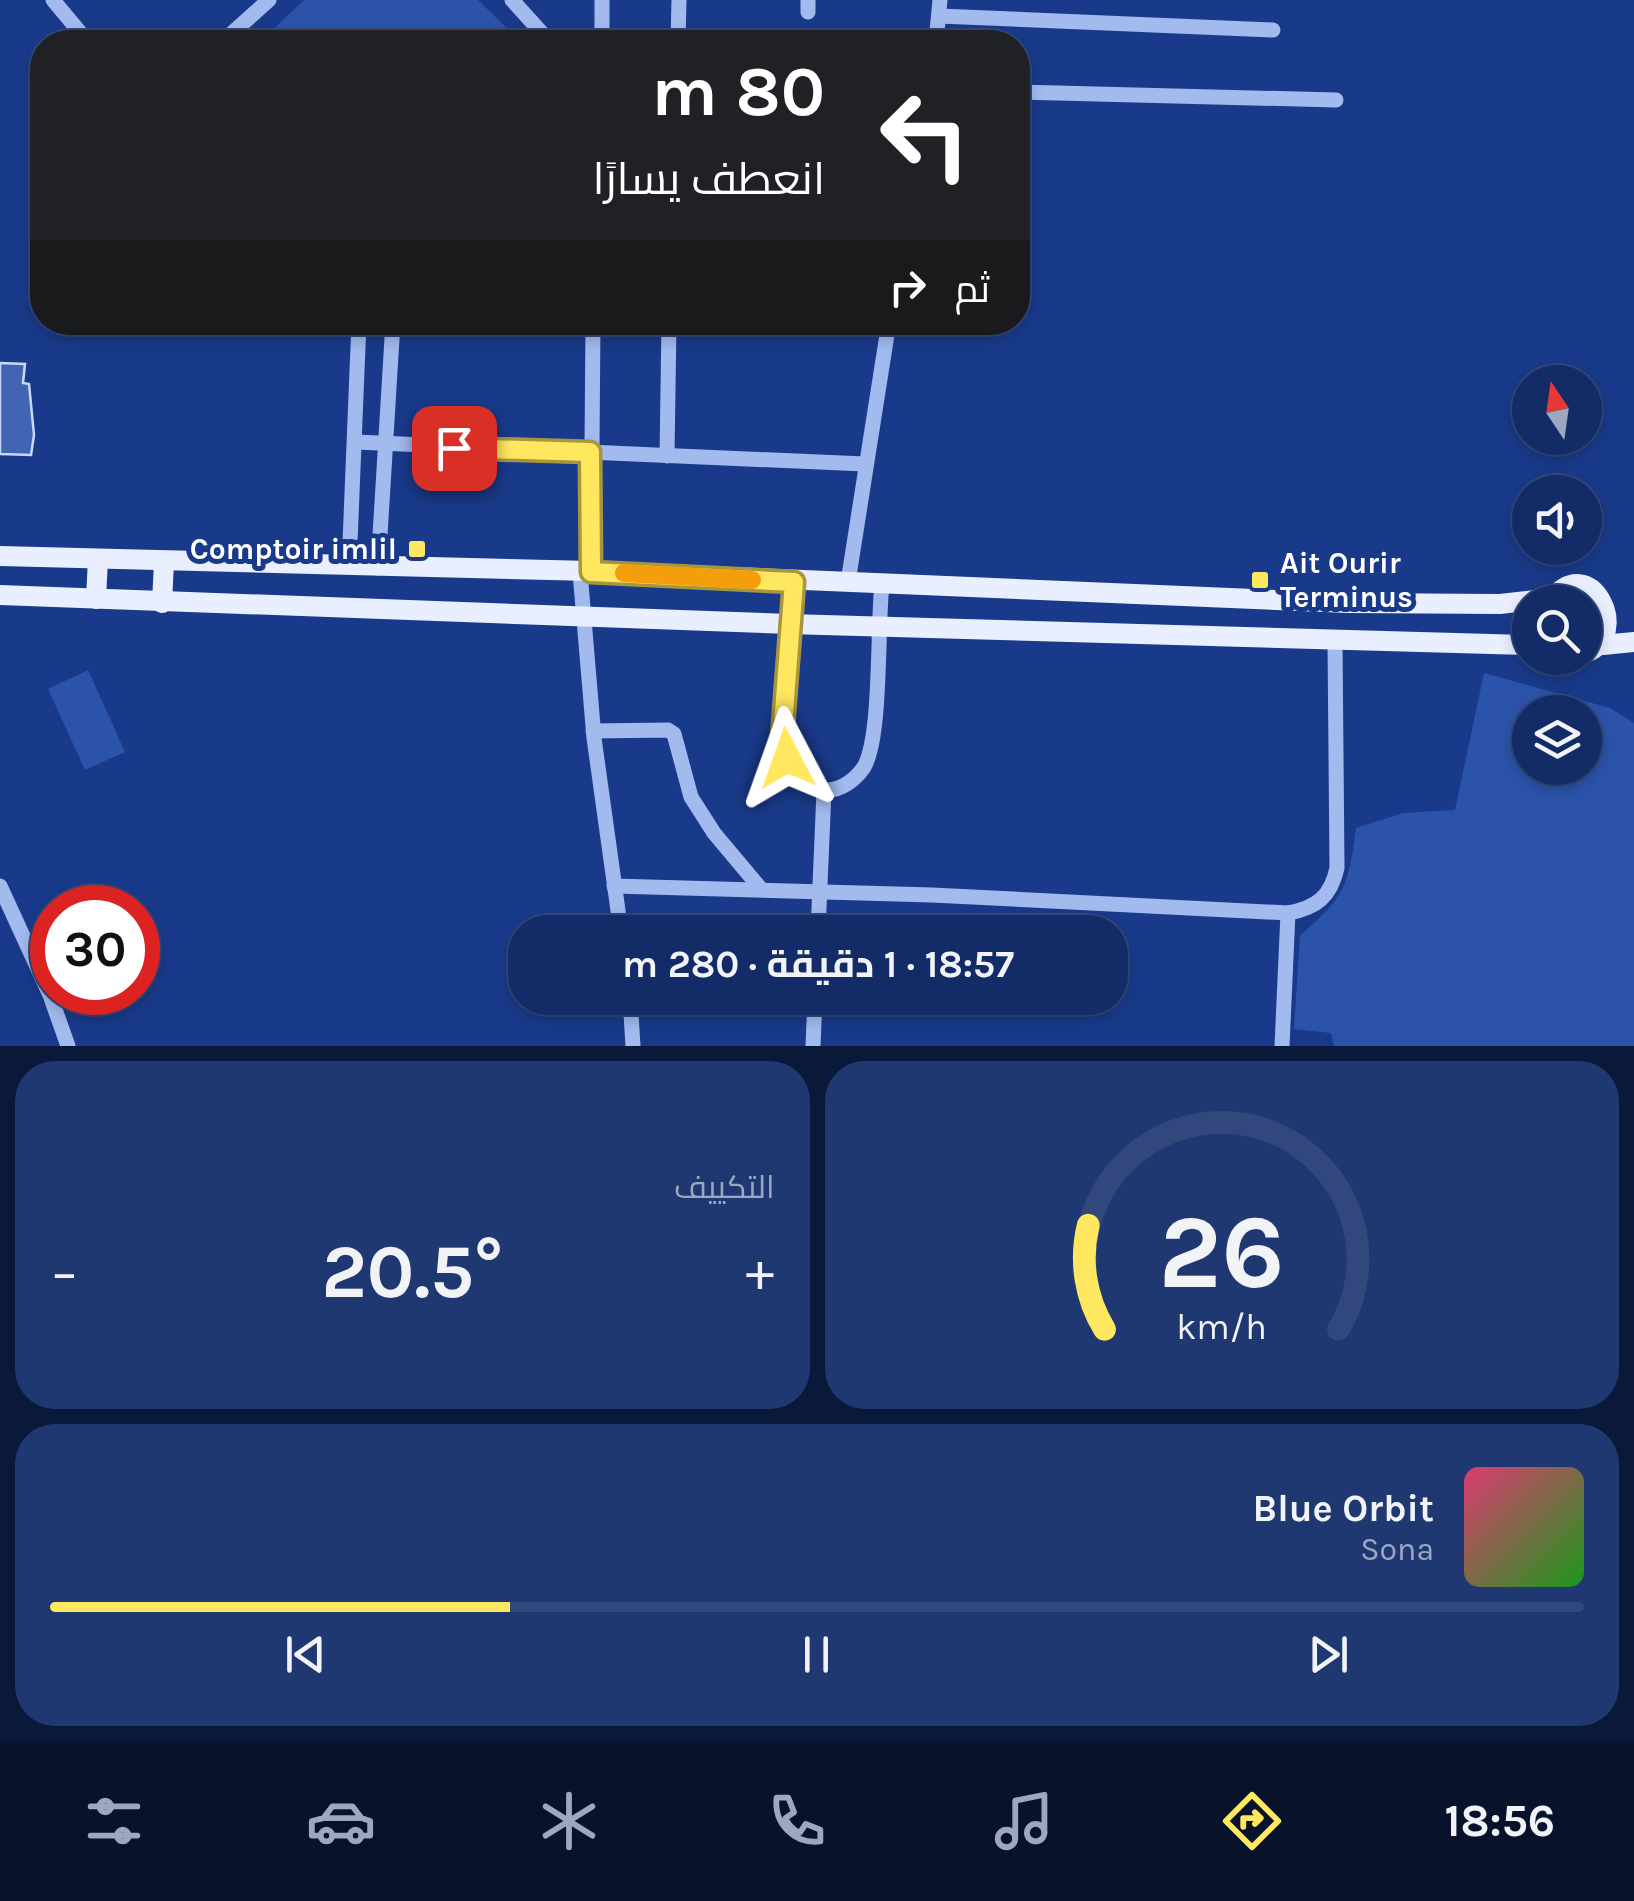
<!DOCTYPE html>
<html lang="ar">
<meta charset="utf-8">
<style>
body{margin:0;font-family:Karla,Cairo,sans-serif;background:#203871;color:#f1f3f6;direction:rtl;height:100vh;display:flex;flex-direction:column;font-size:38px;white-space:nowrap}
*{box-sizing:border-box;margin:0}
p{font-size:32px;color:#9da7c0}
.icon{flex:none;width:55px;height:55px;fill:none;stroke:currentColor;stroke-width:2;stroke-linecap:round;stroke-linejoin:round}
.map{position:relative;height:1046px;overflow:hidden;direction:ltr}
.drawer{display:flex;flex-direction:column;gap:15px;padding:15px;background:#0a1839;flex:1}
.drawer>*{flex:none}
.guide{position:absolute;left:30px;top:30px;width:1000px;height:305px;border-radius:40px;box-shadow:0 5px 15px #0003,0 0 0 2px #32487c;direction:rtl;background:#202124;color:#fff;overflow:hidden}
.needle{width:65px;rotate:347deg}
.buttons{position:absolute;left:1512px;top:365px;display:grid;gap:20px}
.buttons a{display:grid;place-items:center;width:90px;height:90px;border-radius:50%;background:#132c68;box-shadow:0 5px 15px #0003,0 0 0 2px #32487c;font-size:50px}
.speed{position:absolute;left:30px;top:885px;display:flex;gap:20px;font-size:50px;font-weight:700;text-align:center}
.speed>*{display:grid;place-content:center;width:130px;height:130px;border-radius:50%;background:#132c68;box-shadow:0 5px 15px #0003,0 0 0 2px #32487c;line-height:1}
.speed .limit{border:15px solid #d22;background:#fff;color:#111}
.pin{position:absolute;display:grid;place-items:center;width:85px;height:85px;color:#fff;margin:-42px;border-radius:20px;box-shadow:0 5px 15px #0006}
.me{position:absolute;width:110px;margin:-55px;rotate:356deg;stroke-linejoin:round;filter:drop-shadow(0 0 8px #0008)}
.turn{display:flex;align-items:center;gap:35px;height:210px;padding:0 40px;font-size:45px}
.turn .icon{width:130px;height:130px;stroke-width:2.5}
.turn b{display:block;font-size:70px;line-height:85px}
.then{display:flex;align-items:center;height:95px;padding:0 40px;background:#0003;gap:20px;font-size:38px}
.big{font-size:75px;font-weight:700;line-height:1.1}
.drawer .widget{flex:1;display:flex;flex-direction:column;justify-content:center;gap:15px;min-width:0;padding:0 35px;border-radius:40px;background:#203871}
.drawer .dial{align-items:center;gap:0}
.dial svg{height:260px;overflow:visible;fill:none;stroke:#32487c;stroke-width:7;stroke-linecap:round;text-anchor:middle}
.dial text{fill:#f1f3f6;stroke:none}
.song{display:flex;align-items:center;gap:30px}
.cover{width:120px;height:120px;border-radius:15px;background:linear-gradient(135deg,hsl(340 70% 55%),hsl(120 70% 35%))}
.played{height:10px;border-radius:5px;background:linear-gradient(90deg,#ffe75f 30%,#32487c 30%)}
.keys{display:flex;justify-content:space-around;direction:ltr}
.heat{display:flex;justify-content:space-between;align-items:center;font-size:55px;direction:ltr}
.drawer .tiles{flex:1;display:grid;gap:15px;grid-template-columns:1fr 1fr}
.widget:last-child{grid-column:span 2}
.trip{position:absolute;left:508px;top:915px;width:620px;height:100px;border-radius:40px;background:#132c68;box-shadow:0 5px 15px #0003,0 0 0 2px #32487c;font-weight:700;line-height:100px;text-align:center;direction:rtl}
.tabs{display:flex;height:160px;justify-content:space-around;align-items:center;background:#08122a;color:#9da7c0}
.tabs .icon{width:70px;height:70px}
.tabs .on{color:#ffe75f}
.tabs b{font-size:45px;color:#f1f3f6}
.map>svg:first-child{display:block}
.green{fill:#2b53a9;fill-rule:evenodd}
.building{fill:#4164b3;stroke:#c8d8fa;stroke-width:2.5}
.lines{fill:none;stroke-linecap:round;stroke-linejoin:round}
.minor{stroke:#a2baee;stroke-width:15}
.major{stroke:#e9efff;stroke-width:20}
.route-casing{stroke:#a6963e;stroke-width:25}
.route{stroke:#ffe75f;stroke-width:18}
.slow{stroke:#f59e0b;stroke-width:18}
.poi-dot{fill:#ffe75f;stroke:#193a8a;stroke-width:4}
.labels{text-anchor:middle;stroke-width:10;stroke-linejoin:round;paint-order:stroke}
.poi-label{font-size:30px;font-weight:bold;fill:#fff;stroke:#193a8a;text-anchor:end}
</style>
<div class="map">
<svg width="1634" height="1046" viewBox="0 0 1634 1046">
<rect width="100%" height="100%" fill="#193a8a"/>
<g class="green">
<polygon points="304,0 478,0 521,42 251,42 258,32 266,36"/>
<polygon points="88,670 125,752 85,770 48,689"/>
<path d="M1484,673l126,35 24,15v323h-300l-3,-13 -37,-4 6,-93c45,-40 48,-48 56,-108l47,-15 52,-3zM1530,712h55v56h-55z"/>
</g>
<polygon class="building" points="0,363 25,364 23,383 29,384 34,435 31,455 0,454"/>
<g class="lines">
<g class="minor">
<polyline points="53,0 88,42"/>
<polyline points="512,0 550,42"/>
<polyline points="808,12 808,0"/>
<polyline points="939,16 1273,30"/>
<polyline points="222,42 269,0"/>
<polyline points="602,42 602,0"/>
<polyline points="678,42 679,0"/>
<polyline points="936,42 940,0"/>
<polyline points="1018,92 1336,100"/>
<polyline points="668,326 888,329"/>
<polyline points="356,442 865,464"/>
<polyline points="667,456 669,322"/>
<polyline points="349,567 359,322"/>
<polyline points="378,568 393,322"/>
<polyline points="591,571 593,322"/>
<polyline points="580,572 594,738 621,932"/>
<path d="M793,582c-5,43 -34,206 33,208 15,1 30,-11 38,-23 18,-31 13,-141 18,-183"/>
<polyline points="848,582 889,322"/>
<polyline points="593,731 668,730 674,734 691,797 714,833 761,889"/>
<polyline points="0,886 50,995 68,1046"/>
<path d="M614,886l318,9 356,18c29,-5 43,-17 49,-45l-2,-226"/>
<polyline points="818,932 824,791"/>
<polyline points="630,998 633,1046"/>
<polyline points="813,1046 815,998"/>
<polyline points="1282,1046 1288,913"/>
</g>
<g class="major">
<polyline points="0,556 591,571 1348,603 1500,604 1552,598"/>
<polyline points="0,595 788,624 1530,645"/>
<polyline points="96,599 98,559"/>
<path d="M1550,602c40,-56 84,35 35,51"/>
<polyline points="162,603 164,562"/>
<polyline points="1603,645 1634,642"/>
</g>
</g>
<g class="lines">
<defs>
<polyline id="route" points="454,448 590,452 591,572 794,582 782,738 787,758"/>
</defs>
<use href="#route" class="route-casing"/>
<use href="#route" class="route"/>
<polyline class="slow" points="624,573 752,580"/>
</g>
<g class="poi-dot">
<rect x="407" y="539" width="20" height="20" rx="5"/>
<rect x="1250" y="570" width="20" height="20" rx="5"/>
</g>
<g class="labels">
<g class="poi-label">
<text x="397" y="559">Comptoir imlil</text>
<text x="1280" y="573" text-anchor="start">Ait Ourir<tspan x="1280" dy="34">Terminus</tspan></text>
</g>
</g>
</svg>
<div class="buttons">
<a><svg class="needle" viewBox="-14 -14 28 28"><path d="M0-13l5 13h-10z" fill="#e53935"/><path d="M0 13l5-13h-10z" fill="#9da7c0"/></svg></a>
<a><svg class="icon" aria-label="sound" viewBox="0 0 24 24"><path d="M4 9h4l5-4v14l-5-4H4zM17 9q2 3 0 6"/></svg></a>
<a><svg class="icon" aria-label="search" viewBox="0 0 24 24"><circle cx="10" cy="10" r="6"/><path d="M15 15l6 6"/></svg></a>
<a><svg class="icon" aria-label="layers" viewBox="0 0 24 24"><path d="M12 4l9 5-9 5-9-5zM3 14l9 5 9-5"/></svg></a>
</div>
<div class="speed"><div class="limit">30</div></div>
<div class="pin" style="left:454px;top:448px;background:#d93025"><svg class="icon" aria-label="arrive" viewBox="0 0 24 24"><path d="M6 21V4h12l-3 4 3 4H6"/></svg></div>
<svg class="me" style="left:787px;top:758px" viewBox="-20 -20 40 40"><path d="M0-17L14 15 0 8-14 15z" fill="#ffe75f" stroke="#fff" stroke-width="4"/></svg>
<div class="trip">18:57 · 1 دقيقة · 280 m</div>
<div class="guide">
<div class="turn"><svg class="icon" aria-label="left" viewBox="0 0 24 24"><path d="M17 20v-9H6M10 6l-5 5 5 5"/></svg><div><b>80 m</b>انعطف يسارًا</div></div>
<div class="then">ثم<svg class="icon" aria-label="right" viewBox="0 0 24 24"><path d="M7 20v-9h11M14 6l5 5-5 5"/></svg></div>
</div>
</div>
<section class="drawer">
<div class="tiles">
<div class="widget dial"><svg viewBox="0 0 100 80">
<path d="M14 69A42 42 0 1 1 86 69"/>
<path d="M14 69A42 42 0 0 1 9 37" stroke="#ffe75f"/>
<text x="50" y="56" font-size="32" font-weight="700">26</text>
<text x="50" y="72" font-size="11">km/h</text>
</svg></div>
<div class="widget"><p>التكييف</p>
<div class="heat"><a>−</a><b class="big">20.5°</b><a>+</a></div>
</div>
<div class="widget">
<div class="song"><i class="cover"></i><div><b>Blue Orbit</b><p>Sona</p></div></div>
<div class="played"></div>
<div class="keys"><svg class="icon" aria-label="previous" viewBox="0 0 24 24"><path d="M18 5L8 12l10 7zM5 5v14"/></svg><svg class="icon" aria-label="pause" viewBox="0 0 24 24"><path d="M8 5v14M16 5v14"/></svg><svg class="icon" aria-label="next" viewBox="0 0 24 24"><path d="M6 5l10 7-10 7zM19 5v14"/></svg></div>
</div>
</div>
</section>
<nav class="tabs">
<b>18:56</b>
<svg class="icon on" aria-label="directions" viewBox="0 0 24 24"><path d="M12 3l9 9-9 9-9-9zM9 14v-3h6M13 9l2 2-2 2"/></svg>
<svg class="icon" aria-label="music" viewBox="0 0 24 24"><path d="M9 18V5l10-2v13"/><circle cx="6" cy="18" r="3"/><circle cx="16" cy="16" r="3"/></svg>
<svg class="icon" aria-label="phone" viewBox="0 0 24 24"><path d="M5 4h4l2 5-3 2q2 4 5 5l2-3 5 2v4C11 20 4 13 5 4z"/></svg>
<svg class="icon" aria-label="climate" viewBox="0 0 24 24"><path d="M12 3v18M4 7l16 10M4 17L20 7"/></svg>
<svg class="icon" aria-label="car" viewBox="0 0 24 24"><path d="M5 17H2v-5l4-1 3-4h7l3 4 3 1v5h-3M9 17h6M6 11h13"/><circle cx="7" cy="17" r="2"/><circle cx="17" cy="17" r="2"/></svg>
<svg class="icon" aria-label="filters" viewBox="0 0 24 24"><path d="M4 7h16M4 17h16"/><circle cx="9" cy="7" r="2"/><circle cx="15" cy="17" r="2"/></svg>
</nav>
